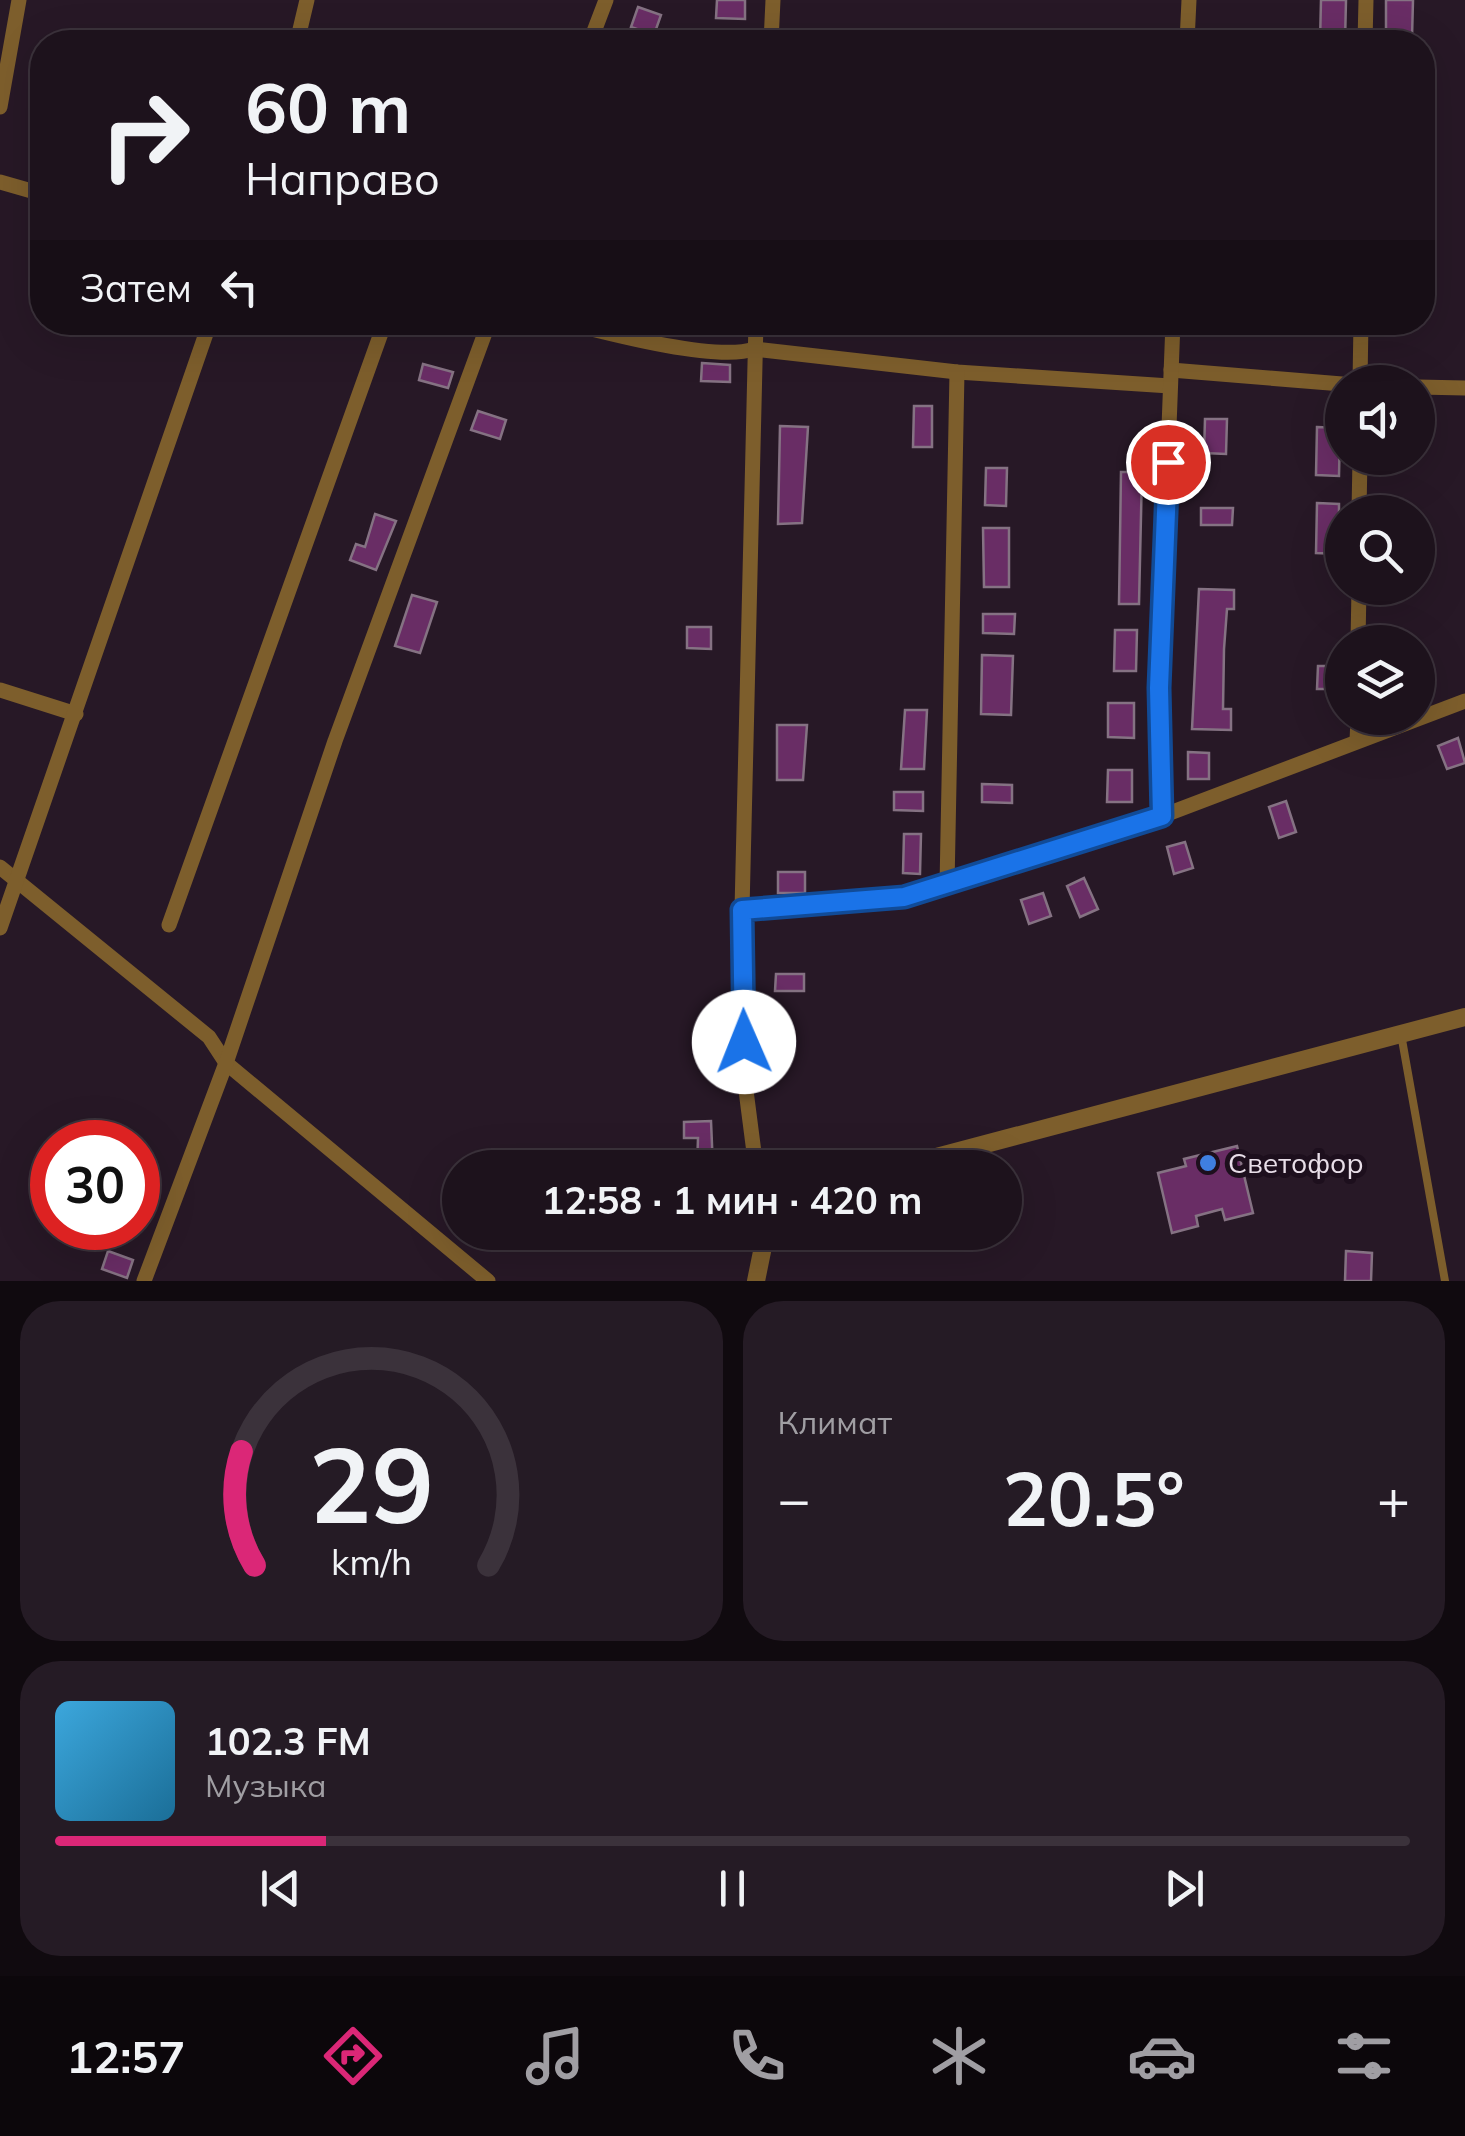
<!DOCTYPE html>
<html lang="ru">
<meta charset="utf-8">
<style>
body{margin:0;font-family:Mulish,sans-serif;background:#251b25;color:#f1f3f6;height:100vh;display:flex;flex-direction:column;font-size:38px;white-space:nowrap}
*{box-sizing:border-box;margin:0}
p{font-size:32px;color:#a09ea3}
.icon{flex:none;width:55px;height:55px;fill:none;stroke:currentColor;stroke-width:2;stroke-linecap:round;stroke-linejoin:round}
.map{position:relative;height:1281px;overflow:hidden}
.sheet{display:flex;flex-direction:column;gap:20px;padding:20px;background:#100a0f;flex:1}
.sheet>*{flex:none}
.guide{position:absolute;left:30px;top:30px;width:1405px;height:305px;border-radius:40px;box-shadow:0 10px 40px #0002,0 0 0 2px #3b323b;background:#1d121c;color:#f1f3f6;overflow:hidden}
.buttons{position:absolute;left:1325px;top:365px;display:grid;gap:20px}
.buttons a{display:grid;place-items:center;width:110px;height:110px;border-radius:50%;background:#1d121c;box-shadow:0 10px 40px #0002,0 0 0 2px #3b323b;font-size:50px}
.speed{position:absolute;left:30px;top:1120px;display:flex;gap:20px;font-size:50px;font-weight:700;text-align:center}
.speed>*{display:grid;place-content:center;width:130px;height:130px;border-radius:50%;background:#1d121c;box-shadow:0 10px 40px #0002,0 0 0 2px #3b323b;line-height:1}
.speed .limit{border:15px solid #d22;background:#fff;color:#111}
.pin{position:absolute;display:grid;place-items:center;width:85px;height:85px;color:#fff;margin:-42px;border:5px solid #fff;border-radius:50%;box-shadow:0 2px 10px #0007}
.me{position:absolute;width:110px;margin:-55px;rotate:359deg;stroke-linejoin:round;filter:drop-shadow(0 0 8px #0008)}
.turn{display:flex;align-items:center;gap:35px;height:210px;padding:0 50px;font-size:45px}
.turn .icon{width:130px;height:130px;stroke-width:2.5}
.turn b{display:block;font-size:70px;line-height:85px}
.then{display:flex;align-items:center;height:95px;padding:0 50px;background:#0003;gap:20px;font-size:38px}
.big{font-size:75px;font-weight:700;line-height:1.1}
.sheet .tile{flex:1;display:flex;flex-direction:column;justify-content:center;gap:15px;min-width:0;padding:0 35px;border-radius:40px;background:#251b25}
.sheet .dial{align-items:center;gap:0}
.dial svg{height:260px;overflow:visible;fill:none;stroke:#3b323b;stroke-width:7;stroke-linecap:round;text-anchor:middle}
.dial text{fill:#f1f3f6;stroke:none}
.song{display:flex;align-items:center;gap:30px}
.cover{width:120px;height:120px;border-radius:15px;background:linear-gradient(135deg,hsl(200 70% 55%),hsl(200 70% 35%))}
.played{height:10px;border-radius:5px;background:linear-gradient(90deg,#db2777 20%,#3b323b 20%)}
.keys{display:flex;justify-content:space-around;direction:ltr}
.heat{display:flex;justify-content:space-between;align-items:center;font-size:55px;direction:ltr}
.sheet .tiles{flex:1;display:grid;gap:20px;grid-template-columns:1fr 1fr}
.tile:last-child{grid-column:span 2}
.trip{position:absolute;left:442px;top:1150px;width:580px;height:100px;border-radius:50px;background:#1d121c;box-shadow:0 10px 40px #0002,0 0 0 2px #3b323b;font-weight:700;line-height:100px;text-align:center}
.tab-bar{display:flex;height:160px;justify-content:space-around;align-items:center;background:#0c070b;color:#a09ea3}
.tab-bar .icon{width:70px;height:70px}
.tab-bar .on{color:#db2777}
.tab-bar b{font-size:45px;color:#f1f3f6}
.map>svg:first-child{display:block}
.building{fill:#692d65;stroke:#857283;stroke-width:2.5}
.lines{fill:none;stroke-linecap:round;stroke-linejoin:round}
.service{stroke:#7d5e2c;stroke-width:8}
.minor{stroke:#7d5e2c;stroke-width:15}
.tertiary{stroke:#7d5e2c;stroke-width:18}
.route-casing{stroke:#114b97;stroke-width:25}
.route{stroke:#1a73e8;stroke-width:18}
.shop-dot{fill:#3f7fe0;stroke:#1d0f1d;stroke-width:4}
.labels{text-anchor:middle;stroke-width:10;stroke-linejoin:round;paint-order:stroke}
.poi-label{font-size:28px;fill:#e8dee8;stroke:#1d0f1d;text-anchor:start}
</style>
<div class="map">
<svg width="1465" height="1281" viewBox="0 0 1465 1281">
<rect width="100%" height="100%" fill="#271826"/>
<g class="building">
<polygon points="717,0 745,0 745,19 716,18"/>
<polygon points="1321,0 1346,0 1345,42 1320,42"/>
<polygon points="1386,0 1413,0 1412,38 1386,38"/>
<polygon points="638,7 661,15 654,35 631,27"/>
<polygon points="702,363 730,365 730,382 701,381"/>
<polygon points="423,364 453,372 448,388 419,380"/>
<polygon points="914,406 932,406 932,447 913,447"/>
<polygon points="478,411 506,420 500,439 471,430"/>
<polygon points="1205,419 1227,419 1226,454 1204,453"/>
<polygon points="780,426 808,427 802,523 778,524"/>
<polygon points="1317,427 1340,428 1339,476 1316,475"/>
<polygon points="986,468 1007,468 1006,506 985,505"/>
<polygon points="1121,472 1142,472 1139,604 1119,604"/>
<polygon points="1317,503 1339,504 1339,554 1316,553"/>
<polygon points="1201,508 1233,508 1232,525 1201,525"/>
<polygon points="375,514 396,521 376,570 350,560 356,544 365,547"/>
<polygon points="983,528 1009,528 1009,587 984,587"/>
<polygon points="1199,589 1234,590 1234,609 1227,609 1224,649 1223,709 1231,709 1231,730 1192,729"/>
<polygon points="412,595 437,602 420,653 395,646"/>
<polygon points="983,614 1015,614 1014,634 983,633"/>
<polygon points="687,627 711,627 711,649 687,648"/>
<polygon points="1115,630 1137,630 1136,671 1114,671"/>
<polygon points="982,655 1013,656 1011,715 981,714"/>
<polygon points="1318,666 1341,666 1340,689 1317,689"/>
<polygon points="1108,703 1134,703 1134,738 1108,737"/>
<polygon points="905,710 927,710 924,769 901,769"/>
<polygon points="777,725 807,725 803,780 777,780"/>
<polygon points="1458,738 1465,763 1447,769 1438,746"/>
<polygon points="1188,752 1209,753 1209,779 1188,779"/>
<polygon points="1108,770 1132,770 1132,802 1107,802"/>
<polygon points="982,784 1012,785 1012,803 982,802"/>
<polygon points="894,792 923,792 923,811 894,810"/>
<polygon points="1286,801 1296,832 1279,838 1269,807"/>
<polygon points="904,834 921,834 920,874 903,873"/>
<polygon points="1185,842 1193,868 1174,874 1167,847"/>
<rect x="778" y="872" width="27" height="21"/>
<polygon points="1084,878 1098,909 1080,917 1067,886"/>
<polygon points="1043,893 1051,916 1029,924 1021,900"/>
<polygon points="776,974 804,974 804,991 775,991"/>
<polygon points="711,1121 713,1168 697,1168 698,1138 684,1138 684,1122"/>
<polygon points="1237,1146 1253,1213 1225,1220 1222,1209 1196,1216 1198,1226 1172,1233 1158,1173 1186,1166 1184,1159"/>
<polygon points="108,1251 133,1260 127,1278 102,1269"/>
<polygon points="1346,1251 1372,1253 1371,1281 1345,1281"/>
</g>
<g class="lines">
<polyline class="service" points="1401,1034 1445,1281"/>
<g class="minor">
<polyline points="297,42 307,0"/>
<polyline points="590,42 606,0"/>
<polyline points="771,42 773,0"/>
<polyline points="1187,42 1189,0"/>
<polyline points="1365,42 1366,0"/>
<polyline points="0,107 19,0"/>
<polyline points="0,182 42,194"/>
<path d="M564,322c43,11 152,40 190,27l203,23 213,14"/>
<polyline points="1171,370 1342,384"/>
<polyline points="1360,382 1361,322"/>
<polyline points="1418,387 1465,388"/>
<polyline points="1359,512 1360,458"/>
<polyline points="1358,642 1359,588"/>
<polyline points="0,690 76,714"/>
<polyline points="1357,741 1358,718"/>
<polyline points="1162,816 1159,689 1173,322"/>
<polyline points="0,867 209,1037 226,1063 488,1281"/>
<polyline points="947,886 957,372"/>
<polyline points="742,910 904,897 947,886 1162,816 1465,701"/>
<polyline points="169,925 385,322"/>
<polyline points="0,928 210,322"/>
<polyline points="756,1168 744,1075 742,910 756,322"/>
<polyline points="144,1281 226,1063 335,741 489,322"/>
</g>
<g class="tertiary">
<polyline points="895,1168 1465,1017"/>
<polyline points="756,1281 766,1232"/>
</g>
</g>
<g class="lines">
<defs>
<polyline id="route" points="744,1042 742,910 904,897 1162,816 1159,688 1168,462"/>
</defs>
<use href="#route" class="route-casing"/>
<use href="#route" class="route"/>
</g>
<circle class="shop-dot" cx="1208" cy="1163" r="10"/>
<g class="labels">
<g class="poi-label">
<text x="1228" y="1173">Светофор</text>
</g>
</g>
</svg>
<div class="buttons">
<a><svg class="icon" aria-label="sound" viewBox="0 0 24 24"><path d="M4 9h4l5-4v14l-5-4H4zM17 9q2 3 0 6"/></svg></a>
<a><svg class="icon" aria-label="search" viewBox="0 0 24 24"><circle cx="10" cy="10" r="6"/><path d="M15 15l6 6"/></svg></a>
<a><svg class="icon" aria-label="layers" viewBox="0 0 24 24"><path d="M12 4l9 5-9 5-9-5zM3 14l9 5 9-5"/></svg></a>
</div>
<div class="speed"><div class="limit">30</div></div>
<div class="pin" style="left:1168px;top:462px;background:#d93025"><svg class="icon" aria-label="arrive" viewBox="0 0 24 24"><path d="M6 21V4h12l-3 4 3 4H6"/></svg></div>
<svg class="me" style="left:744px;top:1042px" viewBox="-20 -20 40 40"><circle r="19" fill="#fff"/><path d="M0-13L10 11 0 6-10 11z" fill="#1a73e8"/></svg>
<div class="trip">12:58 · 1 мин · 420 m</div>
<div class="guide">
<div class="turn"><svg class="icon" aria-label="right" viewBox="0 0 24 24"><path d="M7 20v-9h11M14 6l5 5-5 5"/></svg><div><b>60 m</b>Направо</div></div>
<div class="then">Затем<svg class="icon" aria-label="left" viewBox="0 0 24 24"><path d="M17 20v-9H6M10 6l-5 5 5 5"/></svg></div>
</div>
</div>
<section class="sheet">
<div class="tiles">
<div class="tile dial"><svg viewBox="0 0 100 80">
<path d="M14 69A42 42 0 1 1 86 69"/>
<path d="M14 69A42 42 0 0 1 10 34" stroke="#db2777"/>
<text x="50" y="56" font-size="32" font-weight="700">29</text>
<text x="50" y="72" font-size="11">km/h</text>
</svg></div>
<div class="tile"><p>Климат</p>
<div class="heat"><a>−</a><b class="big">20.5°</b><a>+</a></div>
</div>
<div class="tile">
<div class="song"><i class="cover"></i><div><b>102.3 FM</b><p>Музыка</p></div></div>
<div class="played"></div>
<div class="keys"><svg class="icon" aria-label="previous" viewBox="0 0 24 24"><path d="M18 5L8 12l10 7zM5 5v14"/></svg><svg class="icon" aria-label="pause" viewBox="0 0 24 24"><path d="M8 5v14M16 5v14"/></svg><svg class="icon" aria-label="next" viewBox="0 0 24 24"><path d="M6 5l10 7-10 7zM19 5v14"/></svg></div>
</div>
</div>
</section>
<nav class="tab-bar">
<b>12:57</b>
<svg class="icon on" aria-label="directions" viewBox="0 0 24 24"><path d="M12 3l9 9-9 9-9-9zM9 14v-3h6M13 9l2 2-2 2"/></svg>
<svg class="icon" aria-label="music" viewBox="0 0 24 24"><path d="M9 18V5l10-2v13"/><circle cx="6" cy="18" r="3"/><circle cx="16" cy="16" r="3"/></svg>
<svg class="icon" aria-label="phone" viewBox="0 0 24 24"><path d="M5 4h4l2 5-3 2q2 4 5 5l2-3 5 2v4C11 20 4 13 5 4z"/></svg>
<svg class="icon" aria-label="climate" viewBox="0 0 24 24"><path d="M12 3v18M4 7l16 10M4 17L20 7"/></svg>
<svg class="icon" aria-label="car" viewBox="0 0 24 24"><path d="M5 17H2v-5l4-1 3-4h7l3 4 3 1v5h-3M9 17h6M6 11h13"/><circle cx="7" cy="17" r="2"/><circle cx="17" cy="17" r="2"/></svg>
<svg class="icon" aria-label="filters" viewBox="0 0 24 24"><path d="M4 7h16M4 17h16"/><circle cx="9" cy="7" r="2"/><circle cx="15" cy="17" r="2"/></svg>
</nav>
